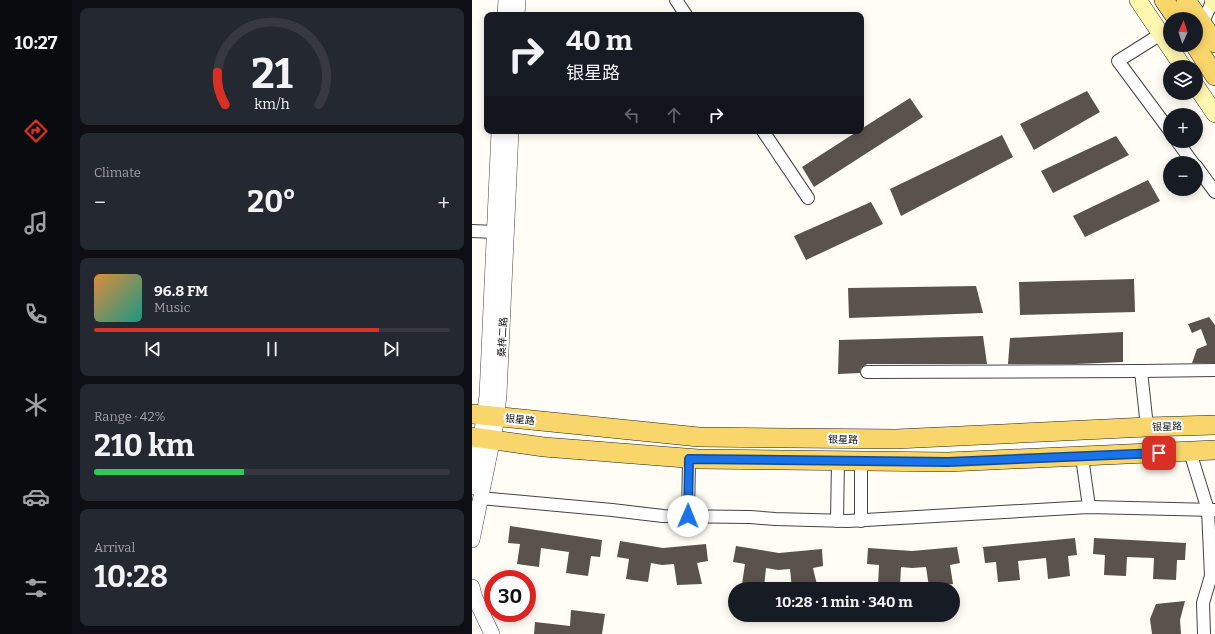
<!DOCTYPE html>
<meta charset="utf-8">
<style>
body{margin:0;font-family:Bitter,"Noto Sans SC",serif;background:#242831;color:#f1f3f6;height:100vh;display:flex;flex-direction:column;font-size:15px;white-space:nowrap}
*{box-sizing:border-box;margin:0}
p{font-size:13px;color:#9ea1a6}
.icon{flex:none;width:22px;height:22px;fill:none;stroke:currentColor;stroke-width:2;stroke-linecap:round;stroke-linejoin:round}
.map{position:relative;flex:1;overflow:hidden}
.sheet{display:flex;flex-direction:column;gap:8px;padding:8px;background:#0d0f14;width:400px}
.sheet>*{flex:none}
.banner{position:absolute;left:12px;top:12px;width:380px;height:122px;border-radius:8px;box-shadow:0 2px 10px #0003;background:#171b24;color:#f1f3f6;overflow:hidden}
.needle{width:26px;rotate:3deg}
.buttons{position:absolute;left:691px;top:12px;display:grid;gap:8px}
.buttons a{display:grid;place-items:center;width:40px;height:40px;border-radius:50%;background:#171b24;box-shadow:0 2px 10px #0003;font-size:20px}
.speed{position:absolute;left:12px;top:570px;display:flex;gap:8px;font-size:20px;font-weight:700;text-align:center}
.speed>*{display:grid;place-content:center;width:52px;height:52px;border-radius:50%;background:#171b24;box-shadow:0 2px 10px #0003;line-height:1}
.speed .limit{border:6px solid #d22;background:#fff;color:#111}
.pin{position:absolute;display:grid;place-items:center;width:34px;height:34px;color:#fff;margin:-17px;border-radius:8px;box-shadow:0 2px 6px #0006}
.me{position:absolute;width:44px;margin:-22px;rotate:1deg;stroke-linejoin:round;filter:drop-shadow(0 0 3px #0008)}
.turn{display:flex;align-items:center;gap:14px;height:84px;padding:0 16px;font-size:18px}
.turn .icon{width:52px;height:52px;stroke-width:2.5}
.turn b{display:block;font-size:28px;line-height:34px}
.lanes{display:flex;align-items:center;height:38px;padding:0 16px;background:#0003;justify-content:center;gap:20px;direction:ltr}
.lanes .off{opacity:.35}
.big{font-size:30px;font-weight:700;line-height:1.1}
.sheet .tile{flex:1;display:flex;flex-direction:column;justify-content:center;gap:6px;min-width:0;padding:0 14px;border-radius:8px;background:#242831}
.sheet .dial{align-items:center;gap:0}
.dial svg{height:104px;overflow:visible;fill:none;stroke:#363941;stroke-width:7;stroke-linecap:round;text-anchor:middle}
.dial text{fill:#f1f3f6;stroke:none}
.song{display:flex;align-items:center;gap:12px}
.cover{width:48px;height:48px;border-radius:6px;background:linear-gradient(135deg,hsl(30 70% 55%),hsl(170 70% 35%))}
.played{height:4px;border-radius:2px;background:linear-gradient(90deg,#d93025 80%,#363941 80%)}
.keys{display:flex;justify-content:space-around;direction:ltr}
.heat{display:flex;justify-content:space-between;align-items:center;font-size:22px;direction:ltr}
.charge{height:6px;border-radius:3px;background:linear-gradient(90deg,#34c759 42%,#363941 0)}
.trip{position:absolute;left:256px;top:582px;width:232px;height:40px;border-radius:20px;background:#171b24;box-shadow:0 2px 10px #0003;font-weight:700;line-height:40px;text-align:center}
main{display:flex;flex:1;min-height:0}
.dock{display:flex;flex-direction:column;width:72px;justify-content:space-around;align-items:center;background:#090b0e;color:#9ea1a6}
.dock .icon{width:28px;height:28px}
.dock .active{color:#d93025}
.dock b{font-size:18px;color:#f1f3f6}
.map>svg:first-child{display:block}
.building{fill:#5a524d}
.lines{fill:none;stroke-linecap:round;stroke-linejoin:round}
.minor-casing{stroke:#444;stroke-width:14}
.tertiary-casing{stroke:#444;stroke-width:16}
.secondary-casing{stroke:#333;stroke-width:18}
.primary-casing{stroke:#222;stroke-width:20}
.minor{stroke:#fff;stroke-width:12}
.tertiary{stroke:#fff;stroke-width:15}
.secondary{stroke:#fff6b0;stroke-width:17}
.primary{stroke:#f9d66b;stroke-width:19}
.route-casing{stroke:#114b97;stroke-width:10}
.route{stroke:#1a73e8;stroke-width:7}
.labels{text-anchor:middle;stroke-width:4;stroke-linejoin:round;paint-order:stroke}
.street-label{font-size:10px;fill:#111;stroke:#fff}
</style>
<main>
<nav class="dock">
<b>10:27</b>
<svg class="icon active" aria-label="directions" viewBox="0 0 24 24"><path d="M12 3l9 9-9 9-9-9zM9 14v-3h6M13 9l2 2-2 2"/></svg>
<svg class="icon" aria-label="music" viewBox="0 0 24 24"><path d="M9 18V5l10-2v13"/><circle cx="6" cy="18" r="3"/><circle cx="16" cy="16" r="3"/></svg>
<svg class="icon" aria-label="phone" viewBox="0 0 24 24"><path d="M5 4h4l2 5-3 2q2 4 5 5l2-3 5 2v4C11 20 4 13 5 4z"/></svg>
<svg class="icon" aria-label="climate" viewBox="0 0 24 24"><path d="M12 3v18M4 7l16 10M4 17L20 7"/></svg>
<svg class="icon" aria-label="car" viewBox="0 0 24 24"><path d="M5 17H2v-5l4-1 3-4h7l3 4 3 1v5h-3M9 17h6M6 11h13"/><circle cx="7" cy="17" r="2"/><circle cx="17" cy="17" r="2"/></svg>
<svg class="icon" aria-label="filters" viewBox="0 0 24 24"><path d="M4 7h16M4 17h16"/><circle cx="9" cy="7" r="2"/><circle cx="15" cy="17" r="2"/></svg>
</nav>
<section class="sheet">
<div class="tile dial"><svg viewBox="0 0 100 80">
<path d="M14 69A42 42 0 1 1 86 69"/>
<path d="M14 69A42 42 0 0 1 8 44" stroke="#d93025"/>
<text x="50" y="56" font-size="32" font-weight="700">21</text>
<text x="50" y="72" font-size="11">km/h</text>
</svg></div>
<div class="tile"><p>Climate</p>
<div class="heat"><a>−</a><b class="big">20°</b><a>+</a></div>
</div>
<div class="tile">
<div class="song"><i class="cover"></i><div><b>96.8 FM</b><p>Music</p></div></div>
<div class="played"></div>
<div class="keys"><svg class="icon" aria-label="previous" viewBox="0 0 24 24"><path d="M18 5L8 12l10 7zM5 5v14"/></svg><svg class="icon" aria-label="pause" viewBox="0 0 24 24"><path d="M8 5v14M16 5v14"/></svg><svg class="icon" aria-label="next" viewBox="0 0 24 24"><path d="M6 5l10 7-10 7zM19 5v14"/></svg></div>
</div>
<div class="tile"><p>Range · 42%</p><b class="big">210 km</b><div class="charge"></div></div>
<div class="tile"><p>Arrival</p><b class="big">10:28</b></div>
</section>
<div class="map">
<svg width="743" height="634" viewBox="0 0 743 634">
<rect width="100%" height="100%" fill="#fffdf5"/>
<g class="building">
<polygon points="615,91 628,112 562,150 548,124"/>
<polygon points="438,98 451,117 342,187 330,167 386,131 389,131 389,129"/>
<polygon points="530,135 541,157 429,216 418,189"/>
<polygon points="644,136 657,155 581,193 569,171"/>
<polygon points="676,180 688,201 613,237 601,216"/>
<polygon points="399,202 411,224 334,260 322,236"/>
<polygon points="662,279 663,312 548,315 547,282"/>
<polygon points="504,286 511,313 377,318 376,288"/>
<polygon points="737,317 743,325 743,363 720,363 725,349 735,345 729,329 720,333 716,324"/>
<polygon points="651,332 651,362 604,364 536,364 538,338"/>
<polygon points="511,336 515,364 395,364 389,368 388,373 366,374 367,340"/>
<polygon points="38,526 130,540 128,557 119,556 116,576 94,573 97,552 69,548 67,567 45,564 48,544 36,543"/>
<polygon points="603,538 605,555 596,556 598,576 576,579 574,558 546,561 548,580 526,582 524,562 513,563 511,547"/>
<polygon points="622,538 714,543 713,560 705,560 704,580 681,579 682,558 655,557 654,576 632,575 633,555 621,554"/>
<polygon points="148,541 191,548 234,544 236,561 225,563 230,584 205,585 202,564 190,565 179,563 176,582 154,579 157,559 145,557"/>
<polygon points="264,546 307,553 350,549 351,566 341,568 346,589 320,589 318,569 306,570 294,568 292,587 270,584 273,564 261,562"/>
<polygon points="485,547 488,563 478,565 481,584 457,587 454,567 440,568 429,567 428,586 406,585 407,565 395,564 396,548 440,551"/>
<polygon points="713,601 708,620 709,634 680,634 678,619 684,604"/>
<polygon points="99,610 133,614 130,634 62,634 63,622 98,626"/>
</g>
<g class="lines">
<defs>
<g id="minor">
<polyline points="204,0 214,15"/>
<polyline points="730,24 741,0"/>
<polyline points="689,34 646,61 698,131"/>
<polyline points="291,131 336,198"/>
<polyline points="705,141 721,163"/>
<polyline points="724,166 743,192"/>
<polyline points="0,231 23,232"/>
<polyline points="395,372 669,371"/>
<polyline points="675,427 669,371 743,370"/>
<polyline points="718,452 736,510 739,576 731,603 732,634"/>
<polyline points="610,457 617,507"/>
<polyline points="8,498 140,510 191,516 278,517 303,519 376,521 617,507 743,510"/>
<polyline points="216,516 217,459"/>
<polyline points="365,521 366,461"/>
<polyline points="389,521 389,461"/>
</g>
<g id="tertiary">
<polyline points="33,15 34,0"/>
<polyline points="45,15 46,0"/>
<polyline points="0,487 8,444 15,396 27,131"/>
<polyline points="0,540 24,423 27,395 39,131"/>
<polyline points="0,587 3,598 20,634"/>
</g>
<g id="secondary">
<polyline points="666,0 711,67"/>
<polyline points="741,0 743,3"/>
<polyline points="724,86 743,114"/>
</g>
<g id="primary">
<polyline points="692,0 705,19"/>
<polyline points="714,0 743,43"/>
<polyline points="723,45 743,76"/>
<polyline points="0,414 227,437 424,439 675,427 743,425"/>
<polyline points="0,437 72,447 226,459 476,462 743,450"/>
</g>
</defs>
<use href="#minor" class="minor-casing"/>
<use href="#tertiary" class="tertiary-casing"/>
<use href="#secondary" class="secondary-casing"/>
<use href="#primary" class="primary-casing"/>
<use href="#minor" class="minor"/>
<use href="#tertiary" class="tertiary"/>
<use href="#secondary" class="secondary"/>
<use href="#primary" class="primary"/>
</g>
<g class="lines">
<defs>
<polyline id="route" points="216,516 217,459 476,462 687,453"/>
</defs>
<use href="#route" class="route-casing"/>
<use href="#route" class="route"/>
</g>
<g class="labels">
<g class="street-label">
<text transform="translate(30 337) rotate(-87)" y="4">桑梓二路</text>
<text transform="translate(48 419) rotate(6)" y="4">银星路</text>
<text transform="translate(695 426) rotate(-2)" y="4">银星路</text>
<text transform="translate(371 439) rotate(1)" y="4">银星路</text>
</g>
</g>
</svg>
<div class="buttons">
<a><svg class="needle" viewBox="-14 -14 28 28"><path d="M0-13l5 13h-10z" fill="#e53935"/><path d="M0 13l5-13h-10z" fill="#9ea1a6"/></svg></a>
<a><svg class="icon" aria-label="layers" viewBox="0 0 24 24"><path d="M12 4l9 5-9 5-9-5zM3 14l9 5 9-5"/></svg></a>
<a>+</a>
<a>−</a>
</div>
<div class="speed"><div class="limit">30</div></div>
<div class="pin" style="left:687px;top:453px;background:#d93025"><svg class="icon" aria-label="arrive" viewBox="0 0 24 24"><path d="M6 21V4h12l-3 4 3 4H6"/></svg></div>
<svg class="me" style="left:216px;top:516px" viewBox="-20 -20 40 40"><circle r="19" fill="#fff"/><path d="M0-13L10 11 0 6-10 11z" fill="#1a73e8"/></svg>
<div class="trip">10:28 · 1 min · 340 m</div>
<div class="banner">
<div class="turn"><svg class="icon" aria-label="right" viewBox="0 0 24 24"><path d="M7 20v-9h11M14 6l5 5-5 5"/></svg><div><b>40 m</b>银星路</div></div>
<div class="lanes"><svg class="icon off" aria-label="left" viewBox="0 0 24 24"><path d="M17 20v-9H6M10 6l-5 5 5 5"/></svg><svg class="icon off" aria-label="ahead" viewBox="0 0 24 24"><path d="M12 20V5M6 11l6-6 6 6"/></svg><svg class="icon" aria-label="right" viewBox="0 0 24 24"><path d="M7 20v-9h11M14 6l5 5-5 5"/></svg></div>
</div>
</div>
</main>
